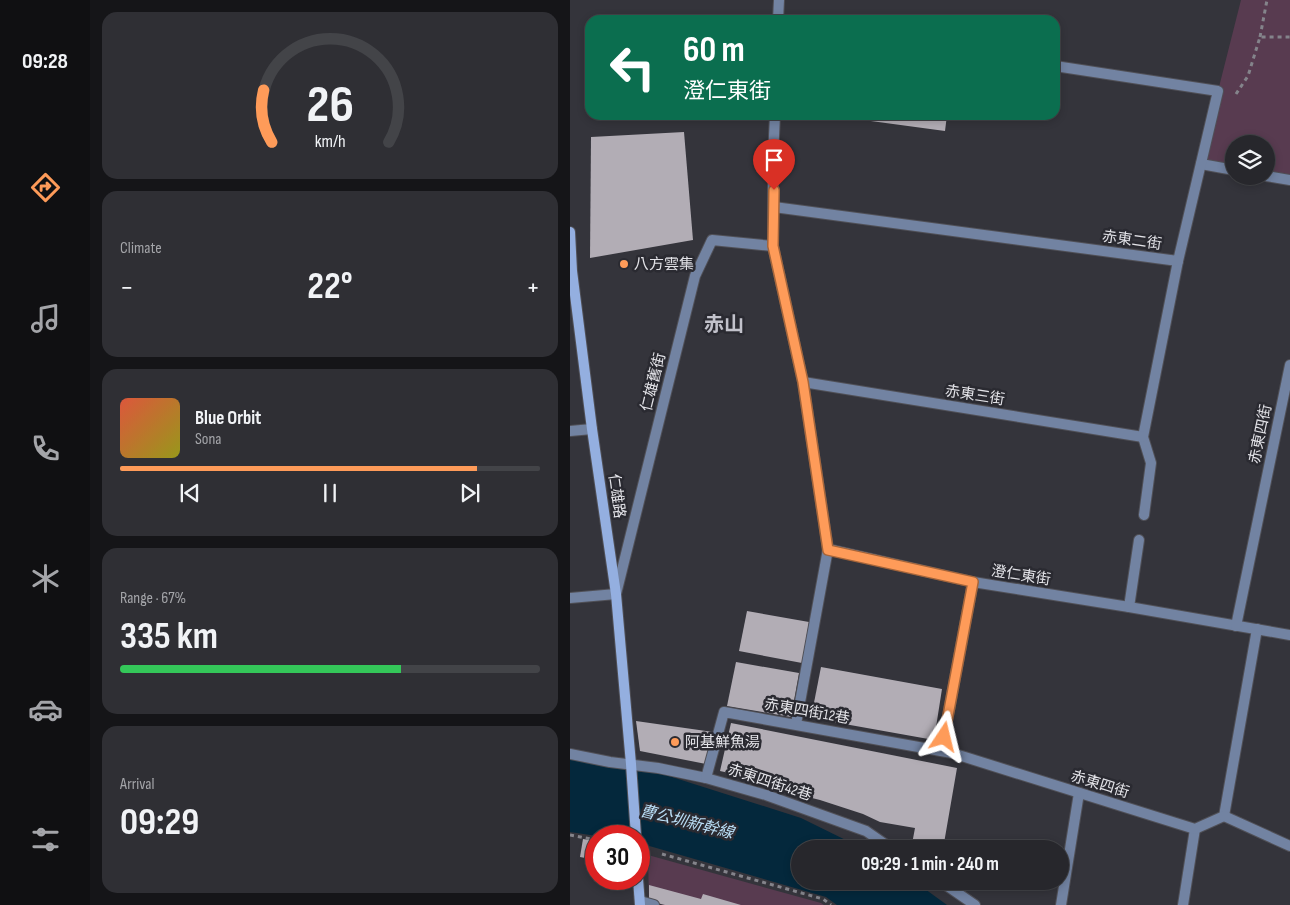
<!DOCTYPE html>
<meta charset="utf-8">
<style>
body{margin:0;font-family:"Sofia Sans Condensed","Noto Sans TC",sans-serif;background:#2f2f34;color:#f1f3f6;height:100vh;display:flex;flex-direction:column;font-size:19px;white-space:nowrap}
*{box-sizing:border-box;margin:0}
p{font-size:16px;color:#a4a5a9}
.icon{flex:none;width:28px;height:28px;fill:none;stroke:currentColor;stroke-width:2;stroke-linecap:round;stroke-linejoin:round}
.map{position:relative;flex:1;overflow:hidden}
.sheet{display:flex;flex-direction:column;gap:12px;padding:12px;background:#151518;width:480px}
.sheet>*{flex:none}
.banner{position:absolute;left:15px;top:15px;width:475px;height:105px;border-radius:15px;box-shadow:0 2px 8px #0003,0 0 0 1px #434448;background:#0b6e4f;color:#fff;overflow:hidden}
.fabs{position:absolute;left:655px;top:135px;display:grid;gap:10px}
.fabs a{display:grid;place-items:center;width:50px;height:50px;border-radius:50%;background:#27272c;box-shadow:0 2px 8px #0003,0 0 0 1px #434448;font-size:25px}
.speed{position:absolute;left:15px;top:825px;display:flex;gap:10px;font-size:25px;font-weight:700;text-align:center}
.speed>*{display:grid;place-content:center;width:65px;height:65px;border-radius:50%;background:#27272c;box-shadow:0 2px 8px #0003,0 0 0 1px #434448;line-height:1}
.speed .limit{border:8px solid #d22;background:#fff;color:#111}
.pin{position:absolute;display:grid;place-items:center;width:42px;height:42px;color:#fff;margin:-51px -21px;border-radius:50% 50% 50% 0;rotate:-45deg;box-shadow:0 0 5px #0007}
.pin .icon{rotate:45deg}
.me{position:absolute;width:55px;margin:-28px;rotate:10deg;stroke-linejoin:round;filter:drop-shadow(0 0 4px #0008)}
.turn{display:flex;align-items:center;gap:18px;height:105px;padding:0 15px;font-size:22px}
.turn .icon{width:65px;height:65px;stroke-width:2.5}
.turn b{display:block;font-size:35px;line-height:42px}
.big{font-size:38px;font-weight:700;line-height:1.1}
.sheet .tile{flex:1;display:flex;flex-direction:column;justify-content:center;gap:8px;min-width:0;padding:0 18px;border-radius:15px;background:#2f2f34}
.sheet .dial{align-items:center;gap:0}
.dial svg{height:130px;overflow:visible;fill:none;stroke:#434448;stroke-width:7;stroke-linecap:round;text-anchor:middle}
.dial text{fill:#f1f3f6;stroke:none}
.song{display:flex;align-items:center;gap:15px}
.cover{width:60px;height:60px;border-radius:8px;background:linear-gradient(135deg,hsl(10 70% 55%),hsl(60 70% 35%))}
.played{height:5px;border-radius:2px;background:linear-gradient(90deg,#fe9b59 85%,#434448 85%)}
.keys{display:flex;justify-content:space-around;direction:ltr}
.heat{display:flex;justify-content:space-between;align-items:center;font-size:28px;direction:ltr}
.charge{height:8px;border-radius:4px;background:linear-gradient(90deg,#34c759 67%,#434448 0)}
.trip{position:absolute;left:221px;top:840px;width:278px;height:50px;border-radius:25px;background:#27272c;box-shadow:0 2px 8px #0003,0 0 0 1px #434448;font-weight:700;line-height:50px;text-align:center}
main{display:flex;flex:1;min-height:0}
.menu{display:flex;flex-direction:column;width:90px;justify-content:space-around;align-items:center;background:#101012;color:#a4a5a9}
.menu .icon{width:35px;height:35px}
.menu .current{color:#fe9b59}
.menu b{font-size:22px;color:#f1f3f6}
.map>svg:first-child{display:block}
.green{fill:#583b50}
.water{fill:#04283c}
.building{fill:#b2adb5}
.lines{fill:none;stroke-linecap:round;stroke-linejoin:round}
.lane-casing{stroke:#505057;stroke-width:12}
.street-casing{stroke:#505057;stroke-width:12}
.secondary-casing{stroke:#505057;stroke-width:12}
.path{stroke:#84848b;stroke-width:3;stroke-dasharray:4 4;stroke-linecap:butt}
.lane{stroke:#7283a2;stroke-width:10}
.street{stroke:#7283a2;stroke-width:10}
.secondary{stroke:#94afe0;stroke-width:10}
.route-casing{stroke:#a5653a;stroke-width:12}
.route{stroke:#fe9b59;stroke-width:9}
.poi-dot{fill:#fe9b59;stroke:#2a2a31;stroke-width:2}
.labels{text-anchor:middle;stroke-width:5;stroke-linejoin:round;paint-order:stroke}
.street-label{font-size:15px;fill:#e3e3e8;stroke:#2a2a31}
.poi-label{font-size:15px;fill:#e3e3e8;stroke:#2a2a31;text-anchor:start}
.water-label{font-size:16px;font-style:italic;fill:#badef6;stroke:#2a2a31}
.district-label{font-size:20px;font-weight:bold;fill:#c2c2cb;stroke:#2a2a31}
</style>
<main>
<nav class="menu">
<b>09:28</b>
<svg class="icon current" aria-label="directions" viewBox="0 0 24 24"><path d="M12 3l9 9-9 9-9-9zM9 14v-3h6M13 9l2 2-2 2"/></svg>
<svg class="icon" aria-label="music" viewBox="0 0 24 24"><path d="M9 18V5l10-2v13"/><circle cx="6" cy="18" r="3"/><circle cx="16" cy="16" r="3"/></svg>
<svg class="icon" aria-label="phone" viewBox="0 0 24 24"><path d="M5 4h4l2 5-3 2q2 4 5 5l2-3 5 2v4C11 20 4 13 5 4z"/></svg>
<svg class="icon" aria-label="climate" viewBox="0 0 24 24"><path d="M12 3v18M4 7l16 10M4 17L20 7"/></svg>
<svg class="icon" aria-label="car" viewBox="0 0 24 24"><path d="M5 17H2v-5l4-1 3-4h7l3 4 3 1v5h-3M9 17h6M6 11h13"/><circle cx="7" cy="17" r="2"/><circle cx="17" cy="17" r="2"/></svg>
<svg class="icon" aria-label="filters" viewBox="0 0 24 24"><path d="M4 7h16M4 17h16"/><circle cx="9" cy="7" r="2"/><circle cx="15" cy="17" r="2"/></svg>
</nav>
<section class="sheet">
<div class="tile dial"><svg viewBox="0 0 100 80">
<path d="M14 69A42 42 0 1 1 86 69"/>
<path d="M14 69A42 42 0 0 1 9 37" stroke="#fe9b59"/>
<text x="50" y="56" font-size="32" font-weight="700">26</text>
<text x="50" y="72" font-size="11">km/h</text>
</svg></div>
<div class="tile"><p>Climate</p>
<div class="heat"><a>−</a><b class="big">22°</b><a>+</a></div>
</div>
<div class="tile">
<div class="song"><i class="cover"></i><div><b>Blue Orbit</b><p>Sona</p></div></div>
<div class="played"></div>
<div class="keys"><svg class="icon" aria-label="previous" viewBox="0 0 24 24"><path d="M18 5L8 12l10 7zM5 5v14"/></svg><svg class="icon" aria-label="pause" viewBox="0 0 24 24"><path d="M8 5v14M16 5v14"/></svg><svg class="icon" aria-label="next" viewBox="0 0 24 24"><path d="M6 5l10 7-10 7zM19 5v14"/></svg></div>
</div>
<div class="tile"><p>Range · 67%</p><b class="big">335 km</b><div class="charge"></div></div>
<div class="tile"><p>Arrival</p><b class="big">09:29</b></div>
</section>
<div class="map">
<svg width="720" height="905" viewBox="0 0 720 905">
<rect width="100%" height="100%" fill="#34343b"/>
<g class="green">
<polygon points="671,0 720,0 720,180 696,176 696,144 664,144 664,170 631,164 648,91"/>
<polygon points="78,855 251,903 254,905 95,905 79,901"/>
</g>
<polygon class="water" points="0,758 61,764 231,818 294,849 230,849 230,881 344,881 377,905 267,905 256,897 69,843 69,836 27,836 0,832"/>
<g class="building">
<polygon points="16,56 20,56 20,87 14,86"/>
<polygon points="286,115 377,115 375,131 286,119"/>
<polygon points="114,132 123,240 20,258 21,137"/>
<polygon points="177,611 239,622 232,663 169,651"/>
<polygon points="166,662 229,673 221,717 157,706"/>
<polygon points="251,667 372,689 364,740 241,718"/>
<polygon points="66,721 143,732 136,764 70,751"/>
<polygon points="161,723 387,768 373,849 342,844 345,828 310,822 293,814 250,800 234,796 207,785 191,780 150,771"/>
<polygon points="13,839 26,841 26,860 10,857"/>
<polygon points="79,885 131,899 133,894 171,905 95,905 79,901"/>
</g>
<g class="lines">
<defs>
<g id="lane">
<polyline points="631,164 664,170"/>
<polyline points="696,176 720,180"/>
<polyline points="0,431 22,429"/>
<polyline points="574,515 581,463 573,437 608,261"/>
<polyline points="0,598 46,594"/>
<polyline points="559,607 569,540"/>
<polyline points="226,724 258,549"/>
<polyline points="0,754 40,762 88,768 136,778 196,795 296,831 322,849"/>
<polyline points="136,778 154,712 382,753"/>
<polyline points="370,881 405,905"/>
<polyline points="491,905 509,793"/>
<polyline points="613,905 625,829"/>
</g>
<g id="street">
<polyline points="208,20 209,0"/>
<polyline points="205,115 203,157 203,246 233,382 258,549 403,582 559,607 720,635"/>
<polyline points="204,207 608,261 648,91 485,66"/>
<polyline points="233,382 573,437"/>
<polyline points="403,582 374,737 382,753 625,829 654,816 687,629"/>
<polyline points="46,594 125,276 142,240 203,246"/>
<polyline points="666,626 720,365"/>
<polyline points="654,816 720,846"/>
<polyline points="70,901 84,905"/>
</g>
<g id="secondary">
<polyline points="0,232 2,271 22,429 46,594 61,764 66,836"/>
<polyline points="68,879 70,905"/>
</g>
</defs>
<use href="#lane" class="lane-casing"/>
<use href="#street" class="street-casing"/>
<use href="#secondary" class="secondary-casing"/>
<g class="path">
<polyline points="690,37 697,0"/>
<polyline points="666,94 678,76 690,37 720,37"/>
<polyline points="0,835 26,840"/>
<polyline points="92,854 253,899 261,905"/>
</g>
<use href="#lane" class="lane"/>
<use href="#street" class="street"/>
<use href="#secondary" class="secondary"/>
</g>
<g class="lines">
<defs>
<polyline id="route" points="204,190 203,246 233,382 258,550 403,582 374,737"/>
</defs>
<use href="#route" class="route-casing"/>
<use href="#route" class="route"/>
</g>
<g class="poi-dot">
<circle cx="54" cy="264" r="5"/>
<circle cx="105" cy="742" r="5"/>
</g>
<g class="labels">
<g class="street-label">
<text transform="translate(562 240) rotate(8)" y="5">赤東二街</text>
<text transform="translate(83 382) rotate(-76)" y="5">仁雄舊街</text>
<text transform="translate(405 395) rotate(9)" y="5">赤東三街</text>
<text transform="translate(690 434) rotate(-78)" y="5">赤東四街</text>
<text transform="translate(47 496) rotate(82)" y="5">仁雄路</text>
<text transform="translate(451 575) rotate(9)" y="5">澄仁東街</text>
<text transform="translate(237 711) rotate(10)" y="5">赤東四街12巷</text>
<text transform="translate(200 782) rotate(18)" y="5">赤東四街42巷</text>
<text transform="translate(530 784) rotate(17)" y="5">赤東四街</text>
</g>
<g class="poi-label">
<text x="64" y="269">八方雲集</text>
<text x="115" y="747">阿基鮮魚湯</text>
</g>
<g class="water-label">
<text transform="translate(117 821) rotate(14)" y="6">曹公圳新幹線</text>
</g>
<g class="district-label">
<text x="154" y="331">赤山</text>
</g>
</g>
</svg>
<div class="fabs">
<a><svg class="icon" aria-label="layers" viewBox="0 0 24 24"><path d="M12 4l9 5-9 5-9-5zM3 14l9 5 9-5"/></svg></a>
</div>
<div class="speed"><div class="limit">30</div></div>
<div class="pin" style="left:204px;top:190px;background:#d93025"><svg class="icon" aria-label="arrive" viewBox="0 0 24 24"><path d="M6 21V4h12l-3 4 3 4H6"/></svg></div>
<svg class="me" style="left:374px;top:737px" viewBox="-20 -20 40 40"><path d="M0-17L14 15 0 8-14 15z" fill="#fe9b59" stroke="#fff" stroke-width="4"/></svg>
<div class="trip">09:29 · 1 min · 240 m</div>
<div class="banner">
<div class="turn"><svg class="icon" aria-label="left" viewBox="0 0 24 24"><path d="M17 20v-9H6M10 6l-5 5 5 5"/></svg><div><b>60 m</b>澄仁東街</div></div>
</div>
</div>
</main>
